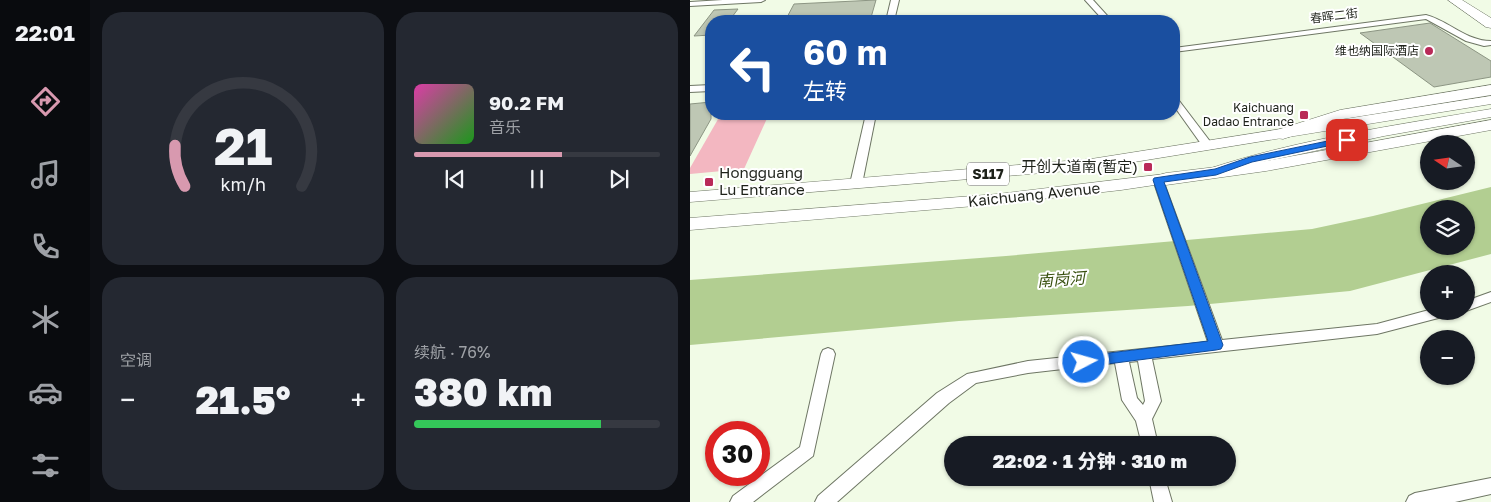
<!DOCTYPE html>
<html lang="zh">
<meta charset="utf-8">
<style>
body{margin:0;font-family:"Golos Text","Noto Sans SC",sans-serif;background:#242831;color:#f1f3f6;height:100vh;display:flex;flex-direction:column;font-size:19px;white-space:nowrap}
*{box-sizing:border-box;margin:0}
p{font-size:16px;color:#9ea1a6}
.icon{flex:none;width:28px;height:28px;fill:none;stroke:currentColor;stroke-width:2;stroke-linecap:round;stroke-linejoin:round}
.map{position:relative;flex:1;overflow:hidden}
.panel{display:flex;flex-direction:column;gap:12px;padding:12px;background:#0d0f14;width:600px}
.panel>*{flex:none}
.top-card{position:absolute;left:15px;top:15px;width:475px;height:105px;border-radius:20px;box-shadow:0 1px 4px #0004;background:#1a4fa0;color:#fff;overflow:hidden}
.needle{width:32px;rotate:283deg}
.buttons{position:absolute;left:730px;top:135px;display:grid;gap:10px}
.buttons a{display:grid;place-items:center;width:55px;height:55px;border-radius:50%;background:#171b24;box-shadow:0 1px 4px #0004;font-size:25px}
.speed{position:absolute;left:15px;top:421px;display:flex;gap:10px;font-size:25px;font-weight:700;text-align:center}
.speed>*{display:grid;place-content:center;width:65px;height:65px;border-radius:50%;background:#171b24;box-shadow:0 1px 4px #0004;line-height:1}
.speed .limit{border:8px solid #d22;background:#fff;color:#111}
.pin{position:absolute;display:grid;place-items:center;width:42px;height:42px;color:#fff;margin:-21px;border-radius:10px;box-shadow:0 2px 8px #0006}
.me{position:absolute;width:55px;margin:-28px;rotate:84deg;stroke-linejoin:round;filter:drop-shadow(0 0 4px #0008)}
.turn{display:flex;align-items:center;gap:18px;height:105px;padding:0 15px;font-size:22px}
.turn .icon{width:65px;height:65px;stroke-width:2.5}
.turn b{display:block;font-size:35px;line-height:42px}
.big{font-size:38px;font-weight:800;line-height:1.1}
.panel .widget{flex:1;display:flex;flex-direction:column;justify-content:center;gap:8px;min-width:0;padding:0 18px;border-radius:20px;background:#242831}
.panel .dial{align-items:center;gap:0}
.dial svg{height:130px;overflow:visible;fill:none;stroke:#363941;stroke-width:7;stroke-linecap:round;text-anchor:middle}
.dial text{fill:#f1f3f6;stroke:none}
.song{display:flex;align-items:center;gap:15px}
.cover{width:60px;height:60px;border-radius:8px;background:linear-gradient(135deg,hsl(320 70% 55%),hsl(120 70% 35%))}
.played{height:5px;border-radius:2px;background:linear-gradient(90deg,#d899af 60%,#363941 60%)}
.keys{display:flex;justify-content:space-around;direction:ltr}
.heat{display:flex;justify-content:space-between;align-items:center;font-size:28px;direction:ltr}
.charge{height:8px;border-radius:4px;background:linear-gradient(90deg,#34c759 76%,#363941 0)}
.panel .tiles{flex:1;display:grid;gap:12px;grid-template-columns:repeat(2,1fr)}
.trip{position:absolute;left:254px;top:436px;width:292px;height:50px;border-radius:25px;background:#171b24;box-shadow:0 1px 4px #0004;font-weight:800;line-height:50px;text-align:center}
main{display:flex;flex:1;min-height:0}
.tab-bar{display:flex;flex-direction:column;width:90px;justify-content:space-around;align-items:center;background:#090b0e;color:#9ea1a6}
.tab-bar .icon{width:35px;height:35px}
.tab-bar .selected{color:#d899af}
.tab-bar b{font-size:22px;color:#f1f3f6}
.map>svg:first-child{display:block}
.green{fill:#f3b7c1}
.water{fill:#b2ce91;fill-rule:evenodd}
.building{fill:#bec7b4;stroke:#8c9583}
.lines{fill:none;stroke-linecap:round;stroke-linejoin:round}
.street-casing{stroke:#6e7664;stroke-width:2}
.primary-casing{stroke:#6e7664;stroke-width:1}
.highway-casing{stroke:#6e7664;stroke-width:1}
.street{fill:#fff;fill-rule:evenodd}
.primary{fill:#fff;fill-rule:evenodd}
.highway{fill:#fff;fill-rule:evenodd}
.route{fill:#1a73e8;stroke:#114b97}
.poi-dot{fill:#b92a58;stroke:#fff;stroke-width:2}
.labels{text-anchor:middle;stroke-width:4;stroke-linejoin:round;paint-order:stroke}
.far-street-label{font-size:12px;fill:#1e221a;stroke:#fff}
.far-poi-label{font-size:12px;fill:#1e221a;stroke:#fff;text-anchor:end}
.shield{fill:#fff;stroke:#62645f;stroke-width:1}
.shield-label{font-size:14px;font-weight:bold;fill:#1e221a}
.poi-label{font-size:15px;fill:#1e221a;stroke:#fff;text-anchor:end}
.street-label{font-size:15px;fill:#1e221a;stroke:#fff}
.water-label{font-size:16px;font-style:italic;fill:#38500f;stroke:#fff}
</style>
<main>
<nav class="tab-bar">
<b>22:01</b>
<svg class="icon selected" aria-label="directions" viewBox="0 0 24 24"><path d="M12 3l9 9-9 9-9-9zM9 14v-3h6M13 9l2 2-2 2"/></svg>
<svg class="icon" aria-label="music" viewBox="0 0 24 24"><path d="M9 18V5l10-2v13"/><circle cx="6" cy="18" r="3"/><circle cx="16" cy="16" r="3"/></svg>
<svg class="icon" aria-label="phone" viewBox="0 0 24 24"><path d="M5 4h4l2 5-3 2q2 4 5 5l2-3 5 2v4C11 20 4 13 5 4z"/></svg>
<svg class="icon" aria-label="climate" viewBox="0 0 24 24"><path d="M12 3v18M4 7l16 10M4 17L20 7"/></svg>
<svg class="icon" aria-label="car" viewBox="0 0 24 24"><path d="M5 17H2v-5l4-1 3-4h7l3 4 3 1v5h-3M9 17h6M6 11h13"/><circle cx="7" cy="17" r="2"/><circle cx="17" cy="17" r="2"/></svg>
<svg class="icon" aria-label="filters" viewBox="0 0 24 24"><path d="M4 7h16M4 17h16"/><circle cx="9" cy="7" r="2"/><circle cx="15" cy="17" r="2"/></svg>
</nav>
<section class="panel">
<div class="tiles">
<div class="widget dial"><svg viewBox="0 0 100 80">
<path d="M14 69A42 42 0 1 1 86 69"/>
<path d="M14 69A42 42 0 0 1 8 44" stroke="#d899af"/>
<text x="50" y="56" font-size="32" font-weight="700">21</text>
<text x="50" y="72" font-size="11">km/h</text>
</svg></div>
<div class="widget">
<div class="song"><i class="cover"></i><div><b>90.2 FM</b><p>音乐</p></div></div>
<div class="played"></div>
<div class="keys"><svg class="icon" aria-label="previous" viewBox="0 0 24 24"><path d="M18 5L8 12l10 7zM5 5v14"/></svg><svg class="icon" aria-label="pause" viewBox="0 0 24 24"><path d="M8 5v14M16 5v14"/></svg><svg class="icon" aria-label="next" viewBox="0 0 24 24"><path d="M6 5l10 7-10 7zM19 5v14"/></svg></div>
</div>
<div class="widget"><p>空调</p>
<div class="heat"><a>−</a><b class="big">21.5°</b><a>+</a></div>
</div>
<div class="widget"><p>续航 · 76%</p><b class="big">380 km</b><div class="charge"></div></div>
</div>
</section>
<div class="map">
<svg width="801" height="502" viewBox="0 0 801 502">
<rect width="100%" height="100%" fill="#f1fbe6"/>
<polygon class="green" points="31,114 79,114 54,169 0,174 0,168"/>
<path class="water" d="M801,187v67l-141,37 -162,15 -229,15 -269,24v-65l316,-24 306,-27 61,-13zM739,209h37v37h-37z"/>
<g class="building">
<polygon points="186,0 180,21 95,21 104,4"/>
<polygon points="48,9 39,21 21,21 21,35 4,36 24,10"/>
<polygon points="740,23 801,61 801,77 744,87 670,33"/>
<polygon points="21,102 21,119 0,156 0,104"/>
</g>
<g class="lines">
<defs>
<g id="street">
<polygon points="33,0 75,0 71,2 0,6 0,2"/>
<polygon points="201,0 209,0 204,21 196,21"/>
<polygon points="395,0 403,0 422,21 414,21"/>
<path d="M736,15c23,6 40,26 65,26v4l-7,1 -18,-5 -40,-22 -252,33v-4z"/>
<polygon points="21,85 21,91 0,92 0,86"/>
<polygon points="484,97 487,98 522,144 522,148 514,148 484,106"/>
<polygon points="176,114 186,114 172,184 166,187 160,184"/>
<path d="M468,177l5,3 59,160 155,-16 52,-14 24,1 -2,4 -5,1 -69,18 -225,25 9,42 -9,18 6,26h-16l-6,-24 -14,-21 -7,-37 -87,10 -52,10 -27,20 -112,99h-22l3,-6 119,-103 30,-19 61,-13 180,-19 -55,-162zM448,361l7,40 -2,4 -6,-7 -8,-36z"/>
<polygon points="801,292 801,302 776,311 776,301"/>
<polygon points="138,348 143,350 145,354 123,456 63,502 40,502 43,496 110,447 131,354 133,350"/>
<polygon points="459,478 475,478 482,502 464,502"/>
<polygon points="801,478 801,494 765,502 716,502 719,496 725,493"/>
</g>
<g id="primary">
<polygon points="801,96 801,104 401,169 0,202 0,192 401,159"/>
<path d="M801,109v8l-107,19 -130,28 -40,13 -6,-2 -2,-3 2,-3c91,-30 189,-44 283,-60z"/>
<polygon points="492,172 498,174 500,177 498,180 431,190 308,204 0,230 0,218 308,194"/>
</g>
<g id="highway">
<polygon points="758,0 772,0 801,18 801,28 796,27"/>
<polygon points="801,85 801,95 653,119 593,139 587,138 585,134 587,130 650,110"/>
<polygon points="801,120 801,130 576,171 476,185 469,183 467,179 469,175 476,173 576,161"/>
</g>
</defs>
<use href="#street" class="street-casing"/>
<use href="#primary" class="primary-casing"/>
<use href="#highway" class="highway-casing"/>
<use href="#street" class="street"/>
<use href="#primary" class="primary"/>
<use href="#highway" class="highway"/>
</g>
<polygon class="route" points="657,137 662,140 661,141 562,162 526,175 474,182 533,345 531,349 526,350 394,367 389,365 387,362 389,358 394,356 518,341 463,180 464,178 525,169 560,157"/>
<g class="poi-dot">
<circle cx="739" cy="51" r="5"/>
<rect x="609" y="110" width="10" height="10" rx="2.5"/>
<rect x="453" y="162" width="10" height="10" rx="2.5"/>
<rect x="14" y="177" width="10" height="10" rx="2.5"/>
</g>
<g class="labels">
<g class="far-street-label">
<text transform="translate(644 16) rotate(-7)" y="4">春晖二街</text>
</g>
<g class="far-poi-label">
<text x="729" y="55">维也纳国际酒店</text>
<text x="604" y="112">Kaichuang<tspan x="604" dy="14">Dadao Entrance</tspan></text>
</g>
<rect class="shield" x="277" y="162.5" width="42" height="23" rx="4"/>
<g class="shield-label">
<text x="298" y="179">S117</text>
</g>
<g class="poi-label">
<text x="448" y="172">开创大道南(暂定)</text>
<text x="29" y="178" text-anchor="start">Hongguang<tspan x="29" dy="17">Lu Entrance</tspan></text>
</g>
<g class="street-label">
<text transform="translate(344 195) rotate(-6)" y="5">Kaichuang Avenue</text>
</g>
<g class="water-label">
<text transform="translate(371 279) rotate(-4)" y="6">南岗河</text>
</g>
</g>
</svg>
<div class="buttons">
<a><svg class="needle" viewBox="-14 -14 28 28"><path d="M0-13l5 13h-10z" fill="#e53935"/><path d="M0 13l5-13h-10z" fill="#9ea1a6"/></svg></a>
<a><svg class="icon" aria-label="layers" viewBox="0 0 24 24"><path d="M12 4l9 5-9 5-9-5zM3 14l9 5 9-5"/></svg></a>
<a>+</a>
<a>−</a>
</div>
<div class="speed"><div class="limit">30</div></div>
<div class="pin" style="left:657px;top:140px;background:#d93025"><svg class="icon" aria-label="arrive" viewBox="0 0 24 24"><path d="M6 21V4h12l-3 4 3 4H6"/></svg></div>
<svg class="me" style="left:394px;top:362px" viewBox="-20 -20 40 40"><circle r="17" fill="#1a73e8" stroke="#fff" stroke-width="3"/><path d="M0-11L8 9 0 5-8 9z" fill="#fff"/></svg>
<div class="trip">22:02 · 1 分钟 · 310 m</div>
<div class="top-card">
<div class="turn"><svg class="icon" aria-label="left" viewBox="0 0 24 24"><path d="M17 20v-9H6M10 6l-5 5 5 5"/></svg><div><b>60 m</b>左转</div></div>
</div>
</div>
</main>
